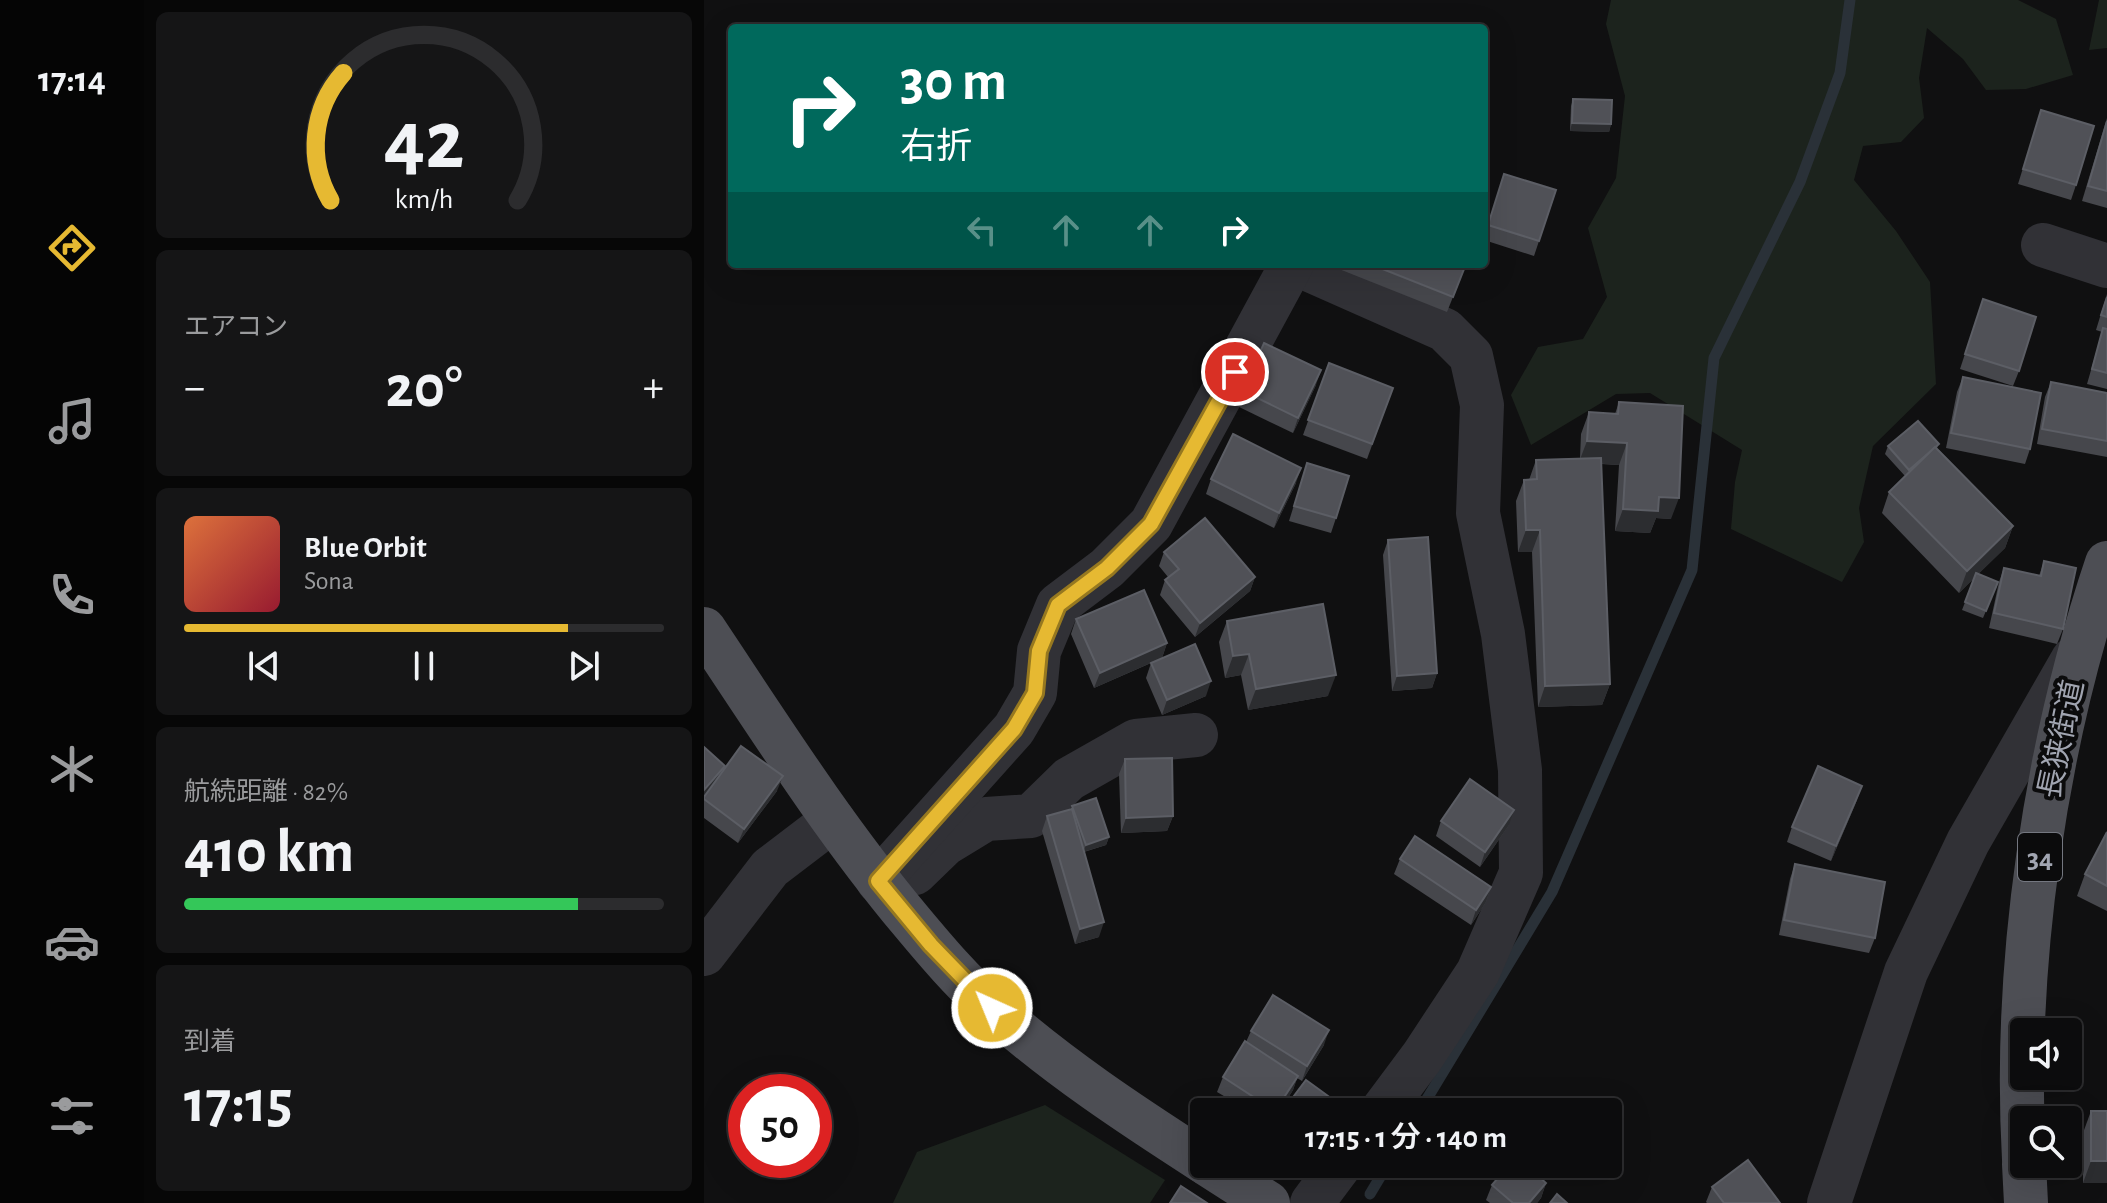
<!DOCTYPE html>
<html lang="ja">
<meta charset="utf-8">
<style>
body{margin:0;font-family:"Alegreya Sans","Noto Sans JP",sans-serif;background:#151516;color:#f1f3f6;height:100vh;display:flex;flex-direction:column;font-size:30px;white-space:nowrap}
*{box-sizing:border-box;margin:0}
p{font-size:26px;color:#9a9b9d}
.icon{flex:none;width:44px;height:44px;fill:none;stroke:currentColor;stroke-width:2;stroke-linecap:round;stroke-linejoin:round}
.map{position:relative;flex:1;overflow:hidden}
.details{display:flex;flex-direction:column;gap:12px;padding:12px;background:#070707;width:560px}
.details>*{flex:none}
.hud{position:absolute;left:24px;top:24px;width:760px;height:244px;border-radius:8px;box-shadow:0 8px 32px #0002,0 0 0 2px #2c2c2e;background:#00695c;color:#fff;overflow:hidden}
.tools{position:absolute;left:1306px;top:1018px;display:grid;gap:16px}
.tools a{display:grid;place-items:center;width:72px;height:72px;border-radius:8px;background:#0c0c0d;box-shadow:0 8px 32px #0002,0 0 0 2px #2c2c2e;font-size:40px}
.speed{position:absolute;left:24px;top:1074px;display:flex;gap:16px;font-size:40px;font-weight:700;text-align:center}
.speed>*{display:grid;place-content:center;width:104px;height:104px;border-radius:50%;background:#0c0c0d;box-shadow:0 8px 32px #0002,0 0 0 2px #2c2c2e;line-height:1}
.speed .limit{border:12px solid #d22;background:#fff;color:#111}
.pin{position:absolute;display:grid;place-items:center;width:68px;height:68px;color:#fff;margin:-34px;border:4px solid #fff;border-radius:50%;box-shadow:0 2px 8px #0007}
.me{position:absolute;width:88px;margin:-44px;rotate:316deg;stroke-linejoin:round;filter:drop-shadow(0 0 6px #0008)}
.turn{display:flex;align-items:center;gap:28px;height:168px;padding:0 40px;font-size:36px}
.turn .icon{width:104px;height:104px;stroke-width:2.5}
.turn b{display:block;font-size:56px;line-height:68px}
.lanes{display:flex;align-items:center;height:76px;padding:0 40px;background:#0003;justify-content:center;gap:40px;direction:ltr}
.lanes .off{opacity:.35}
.big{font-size:60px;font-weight:600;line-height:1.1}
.details .widget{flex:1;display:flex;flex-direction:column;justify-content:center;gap:12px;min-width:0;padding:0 28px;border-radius:12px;background:#151516}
.details .dial{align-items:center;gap:0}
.dial svg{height:208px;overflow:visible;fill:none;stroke:#2c2c2e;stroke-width:7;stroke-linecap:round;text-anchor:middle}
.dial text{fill:#f1f3f6;stroke:none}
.song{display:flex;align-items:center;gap:24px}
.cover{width:96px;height:96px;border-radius:12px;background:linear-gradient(135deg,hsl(20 70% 55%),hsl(350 70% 35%))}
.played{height:8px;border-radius:4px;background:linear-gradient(90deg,#e6b932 80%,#2c2c2e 80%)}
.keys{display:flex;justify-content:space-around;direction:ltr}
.heat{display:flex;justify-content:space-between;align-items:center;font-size:44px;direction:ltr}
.charge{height:12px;border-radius:6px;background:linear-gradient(90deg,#34c759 82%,#2c2c2e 0)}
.trip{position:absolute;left:486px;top:1098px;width:432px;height:80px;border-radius:8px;background:#0c0c0d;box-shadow:0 8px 32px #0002,0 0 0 2px #2c2c2e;font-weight:600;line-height:80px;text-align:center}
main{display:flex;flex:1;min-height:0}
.tab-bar{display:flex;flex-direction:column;width:144px;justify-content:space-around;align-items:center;background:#050505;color:#9a9b9d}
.tab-bar .icon{width:56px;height:56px}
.tab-bar .selected{color:#e6b932}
.tab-bar b{font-size:36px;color:#f1f3f6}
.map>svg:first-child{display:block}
.green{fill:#1c231d}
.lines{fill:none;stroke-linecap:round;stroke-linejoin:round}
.stream{stroke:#2a3138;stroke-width:11}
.minor{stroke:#313136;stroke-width:44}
.major{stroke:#4d4e54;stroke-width:44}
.wall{fill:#46474c}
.shaded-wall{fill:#2c2d30}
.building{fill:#505157;stroke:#5c5e65;stroke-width:2}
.route-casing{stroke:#967820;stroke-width:20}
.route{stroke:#e6b932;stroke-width:14}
.labels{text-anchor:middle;stroke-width:8;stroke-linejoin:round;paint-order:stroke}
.shield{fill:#0b0b0c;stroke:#747780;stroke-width:2}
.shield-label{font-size:28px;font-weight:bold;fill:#a1a5b1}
.street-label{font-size:30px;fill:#a1a5b1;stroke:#0b0b0c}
</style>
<main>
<nav class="tab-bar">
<b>17:14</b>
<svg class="icon selected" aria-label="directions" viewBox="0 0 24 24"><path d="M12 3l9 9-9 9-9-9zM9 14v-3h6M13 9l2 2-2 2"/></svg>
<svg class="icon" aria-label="music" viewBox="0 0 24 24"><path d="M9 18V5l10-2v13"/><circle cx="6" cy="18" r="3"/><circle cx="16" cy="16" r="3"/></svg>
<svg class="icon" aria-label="phone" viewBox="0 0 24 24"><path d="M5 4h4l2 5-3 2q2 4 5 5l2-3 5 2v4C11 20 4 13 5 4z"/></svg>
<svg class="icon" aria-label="climate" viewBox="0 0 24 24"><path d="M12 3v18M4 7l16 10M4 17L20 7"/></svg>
<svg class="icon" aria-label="car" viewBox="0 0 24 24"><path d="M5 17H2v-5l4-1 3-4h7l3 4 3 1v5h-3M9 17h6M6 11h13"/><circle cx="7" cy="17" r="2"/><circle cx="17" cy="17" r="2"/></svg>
<svg class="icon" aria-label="filters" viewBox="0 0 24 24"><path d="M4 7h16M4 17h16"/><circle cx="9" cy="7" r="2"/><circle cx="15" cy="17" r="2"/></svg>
</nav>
<section class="details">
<div class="widget dial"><svg viewBox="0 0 100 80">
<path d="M14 69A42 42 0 1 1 86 69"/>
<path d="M14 69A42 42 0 0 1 19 20" stroke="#e6b932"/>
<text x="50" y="56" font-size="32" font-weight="700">42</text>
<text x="50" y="72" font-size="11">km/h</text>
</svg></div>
<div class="widget"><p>エアコン</p>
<div class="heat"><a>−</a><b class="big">20°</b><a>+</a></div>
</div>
<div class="widget">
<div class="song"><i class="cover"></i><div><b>Blue Orbit</b><p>Sona</p></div></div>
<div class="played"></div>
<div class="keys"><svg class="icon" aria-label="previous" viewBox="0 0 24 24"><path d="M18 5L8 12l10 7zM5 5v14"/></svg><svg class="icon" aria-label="pause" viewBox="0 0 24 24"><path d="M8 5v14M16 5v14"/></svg><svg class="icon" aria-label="next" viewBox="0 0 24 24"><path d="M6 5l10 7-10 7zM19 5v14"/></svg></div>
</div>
<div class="widget"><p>航続距離 · 82%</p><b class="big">410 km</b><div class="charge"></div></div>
<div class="widget"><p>到着</p><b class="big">17:15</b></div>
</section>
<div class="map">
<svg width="1403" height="1203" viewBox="0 0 1403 1203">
<rect width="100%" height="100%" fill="#101011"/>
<g class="green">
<polygon points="907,0 1314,0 1352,19 1369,75 1322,89 1282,90 1259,59 1223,28 1215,78 1220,118 1197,142 1159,146 1150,180 1192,231 1226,282 1232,384 1169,446 1155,508 1160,542 1138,582 1027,529 1031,482 1038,450 946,393 912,394 827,445 807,395 834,347 879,339 903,297 884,228 912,178 921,96 902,24"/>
<polygon points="1395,0 1403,0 1403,48 1385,50"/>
<polygon points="341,1105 461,1180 446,1203 189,1203 213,1152"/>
</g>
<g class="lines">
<g class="stream">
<polyline points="715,1112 848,892 988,570 1010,358 1096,182 1136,73 1146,0"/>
<polyline points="666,1194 684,1164"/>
</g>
<g class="minor">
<polyline points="1339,245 1403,266"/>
<polyline points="592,264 741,330 767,356 778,405 774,513 799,634 816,770 817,873 774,972 718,1057 677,1112"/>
<polyline points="211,873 241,844 282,819 327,816 365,779 432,741 492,735"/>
<polyline points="174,881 310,729 331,693 335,651 354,605 403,568 447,524 588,264"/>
<polyline points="0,954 66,868 129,820"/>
<polyline points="608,1203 637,1164"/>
<polyline points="1125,1203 1202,972 1264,842 1369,659"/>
</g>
<g class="major">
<path d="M0,629c66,99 130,200 207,292 25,30 52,62 82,88 65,58 138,106 211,153"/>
<path d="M1320,1159c-11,-195 21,-412 83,-596"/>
<polyline points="503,1164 564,1203"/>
<polyline points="1320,1164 1322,1203"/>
</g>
</g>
<g class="wall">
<polygon points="869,99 907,124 905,132 866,131 867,106"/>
<polygon points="1337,110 1372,185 1367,200 1314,184"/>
<polygon points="1403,118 1403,208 1378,201"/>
<polygon points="800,174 835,241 830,256 780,240"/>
<polygon points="637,264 762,264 743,312 635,269"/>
<polygon points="1403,294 1403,389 1383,384 1398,332 1392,330"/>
<polygon points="1279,299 1315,371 1309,386 1256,369"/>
<polygon points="625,363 689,388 663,459 599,435"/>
<polygon points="1259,377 1326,449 1321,464 1242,448 1253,392"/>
<polygon points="1347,382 1403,393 1403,457 1333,444 1341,397"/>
<polygon points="612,385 589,433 533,406 539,391"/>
<polygon points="915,402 967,519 952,518 946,533 911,531 915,465 897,464 906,684 898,705 834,707 828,552 814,552 812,501 820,480 825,480 832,460 876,458 877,434 885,412 911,414"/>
<polygon points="1235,444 1233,448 1309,526 1301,548 1274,574 1294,582 1279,618 1258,610 1271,577 1255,593 1178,513 1185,492 1201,476 1181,454 1184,446"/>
<polygon points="603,463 632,518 627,533 585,521"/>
<polygon points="507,479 592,483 570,528 502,494"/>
<polygon points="684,540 733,673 728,688 688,691 679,555"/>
<polygon points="460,552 551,577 546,591 491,637 456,595 461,580 464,577 455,566"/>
<polygon points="1340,561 1359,629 1353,644 1285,628 1295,582 1300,568 1335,576"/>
<polygon points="372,619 463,643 458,658 502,696 458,715 442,678 447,663 390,688 367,634"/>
<polygon points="523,621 624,696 544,710 537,675 521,678 515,642"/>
<polygon points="0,747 21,766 73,791 34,843 0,818"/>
<polygon points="421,759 469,816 463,831 417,833 415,774"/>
<polygon points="1153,800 1127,861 1083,842 1088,827"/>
<polygon points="368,806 405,837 402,845 380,852 395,937 371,944 338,831 343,816 367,810"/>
<polygon points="737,821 805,825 776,867 732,836"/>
<polygon points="1403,832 1403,911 1373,896 1381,874"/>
<polygon points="696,859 787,887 782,902 767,925 690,874"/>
<polygon points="1091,864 1171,938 1165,953 1075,935 1086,879"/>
<polygon points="547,1031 620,1045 598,1081 593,1078 589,1090 575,1112 516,1112 525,1099 513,1092 519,1077 542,1042"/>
<polygon points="1387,1111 1403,1111 1403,1183 1379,1183 1379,1133"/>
<polygon points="608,1164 623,1164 618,1171"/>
<polygon points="836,1178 842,1183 837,1198 833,1203 786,1203 782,1200 788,1185"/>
<polygon points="1008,1187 1076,1203 1003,1203 1002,1202"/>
</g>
<g class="shaded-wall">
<polygon points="868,123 907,124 905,132 866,131"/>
<polygon points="617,370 612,385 589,433 594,418"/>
<polygon points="883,441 923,443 915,465 875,462"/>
<polygon points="597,468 592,483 570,528 575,513"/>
<polygon points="955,497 975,498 967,519 952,518 946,533 911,531 919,509"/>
<polygon points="1309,526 1301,548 1255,593 1263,571"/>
<polygon points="822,530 836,530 828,552 814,552"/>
<polygon points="551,577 546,591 491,637 496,623"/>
<polygon points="463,643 458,658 390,688 396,673"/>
<polygon points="545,654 537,675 521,678 529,656"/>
<polygon points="733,673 728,688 688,691 693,676"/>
<polygon points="632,675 624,696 544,710 552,689"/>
<polygon points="507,681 502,696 458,715 463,700"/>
<polygon points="906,684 898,705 834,707 841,686"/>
<polygon points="21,766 16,781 0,799 0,790"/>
<polygon points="79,776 73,791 34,843 40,829"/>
<polygon points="1158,786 1153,800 1127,861 1132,846"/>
<polygon points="810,810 805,825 776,867 781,852"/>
<polygon points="469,816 463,831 417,833 422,818"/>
<polygon points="405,837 402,845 379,852 382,845"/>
<polygon points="787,887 782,902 767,925 772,910"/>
<polygon points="400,922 395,937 371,944 376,929"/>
<polygon points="625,1030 620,1045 598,1081 603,1066"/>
<polygon points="594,1076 589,1090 575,1112 571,1112"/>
<polygon points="1387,1161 1403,1161 1403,1183 1379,1183"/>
<polygon points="841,1164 848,1164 827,1189 832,1174"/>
<polygon points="842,1183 837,1198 833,1203 825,1203"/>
</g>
<g class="building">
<polygon points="869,99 908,100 907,124 868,123"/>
<polygon points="1337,110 1390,126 1372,185 1319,169"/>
<polygon points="1403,121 1403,191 1384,186"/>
<polygon points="800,174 852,190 835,241 784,225"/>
<polygon points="666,264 762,264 749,297"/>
<polygon points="1403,297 1403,317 1397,315"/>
<polygon points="1279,299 1332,317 1315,371 1261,354"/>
<polygon points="1399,328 1403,329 1403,373 1388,369"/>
<polygon points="560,343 617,370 594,418 539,391"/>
<polygon points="625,363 689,388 668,444 604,420"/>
<polygon points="1259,377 1337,393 1326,449 1247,433"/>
<polygon points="1347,382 1403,393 1403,441 1338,429"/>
<polygon points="915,402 979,406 975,498 955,497 954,511 919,509 923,443 883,441 885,412 914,414"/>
<polygon points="1214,421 1235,444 1205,470 1184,446"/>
<polygon points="529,434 597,468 575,513 507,479"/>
<polygon points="1231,447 1309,526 1263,571 1185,492"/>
<polygon points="897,458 906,684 841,686 836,530 822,530 820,480 833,479 832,460"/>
<polygon points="603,463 645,476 632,518 590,506"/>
<polygon points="501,518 551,577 496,623 461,580 475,569 460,552"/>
<polygon points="724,537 733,673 693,676 684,540"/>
<polygon points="1340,561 1372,568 1359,629 1290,613 1300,568 1337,576"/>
<polygon points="1272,573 1294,582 1282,611 1261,602"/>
<polygon points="440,590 463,643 396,673 372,619"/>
<polygon points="619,604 632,675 552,689 545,654 529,656 523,621"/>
<polygon points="491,644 507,681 463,700 447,663"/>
<polygon points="37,746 79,776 40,829 0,799 0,797"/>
<polygon points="0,747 21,766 0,790"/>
<polygon points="468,758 469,816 422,818 421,759"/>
<polygon points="1114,766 1158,786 1132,846 1088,827"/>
<polygon points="766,779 810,810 781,852 737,821"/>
<polygon points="392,798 405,837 382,845 368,806"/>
<polygon points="368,809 400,922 376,929 343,816"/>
<polygon points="1403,832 1403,886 1381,874"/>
<polygon points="711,836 787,887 772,910 696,859"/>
<polygon points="1091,864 1181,882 1171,938 1080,920"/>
<polygon points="569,995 625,1030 603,1066 547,1031"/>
<polygon points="541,1041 594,1076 571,1111 519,1077"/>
<polygon points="602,1080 646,1112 578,1112"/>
<polygon points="526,1097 548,1112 516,1112"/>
<rect x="1387" y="1111" width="16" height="50"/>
<polygon points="1044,1160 1076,1203 1020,1203 1008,1187"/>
<polygon points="806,1164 841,1164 832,1174 842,1183 825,1203 809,1203 788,1185"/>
<polygon points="477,1186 503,1203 466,1203"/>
<polygon points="853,1194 863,1203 846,1203"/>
</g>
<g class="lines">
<defs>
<polyline id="route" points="288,1008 227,945 174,881 310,729 331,693 335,651 354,605 403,568 447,524 531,372"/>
</defs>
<use href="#route" class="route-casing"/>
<use href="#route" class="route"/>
</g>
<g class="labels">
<rect class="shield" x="1314" y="833" width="44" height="48" rx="6"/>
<g class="shield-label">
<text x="1336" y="867">34</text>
</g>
<g class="street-label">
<text transform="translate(1357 739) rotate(-78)" y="10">長狭街道</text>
</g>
</g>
</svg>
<div class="tools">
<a><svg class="icon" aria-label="sound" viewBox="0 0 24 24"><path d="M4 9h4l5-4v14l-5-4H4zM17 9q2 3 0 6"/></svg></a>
<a><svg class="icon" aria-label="search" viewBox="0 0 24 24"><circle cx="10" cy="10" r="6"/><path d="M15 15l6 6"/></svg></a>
</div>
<div class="speed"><div class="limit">50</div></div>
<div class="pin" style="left:531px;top:372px;background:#d93025"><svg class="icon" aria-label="arrive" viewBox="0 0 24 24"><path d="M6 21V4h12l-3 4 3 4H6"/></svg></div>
<svg class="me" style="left:288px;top:1008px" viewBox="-20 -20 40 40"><circle r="17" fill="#e6b932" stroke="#fff" stroke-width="3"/><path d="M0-11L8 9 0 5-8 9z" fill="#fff"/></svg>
<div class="trip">17:15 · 1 分 · 140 m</div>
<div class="hud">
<div class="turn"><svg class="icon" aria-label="right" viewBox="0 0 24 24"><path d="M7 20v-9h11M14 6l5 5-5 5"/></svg><div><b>30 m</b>右折</div></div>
<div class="lanes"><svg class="icon off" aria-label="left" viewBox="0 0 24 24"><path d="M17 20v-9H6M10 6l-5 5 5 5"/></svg><svg class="icon off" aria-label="ahead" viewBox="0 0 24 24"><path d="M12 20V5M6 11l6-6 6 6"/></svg><svg class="icon off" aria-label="ahead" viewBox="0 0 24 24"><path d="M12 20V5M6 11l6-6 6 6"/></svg><svg class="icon" aria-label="right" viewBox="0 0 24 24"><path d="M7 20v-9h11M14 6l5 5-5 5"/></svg></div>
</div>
</div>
</main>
